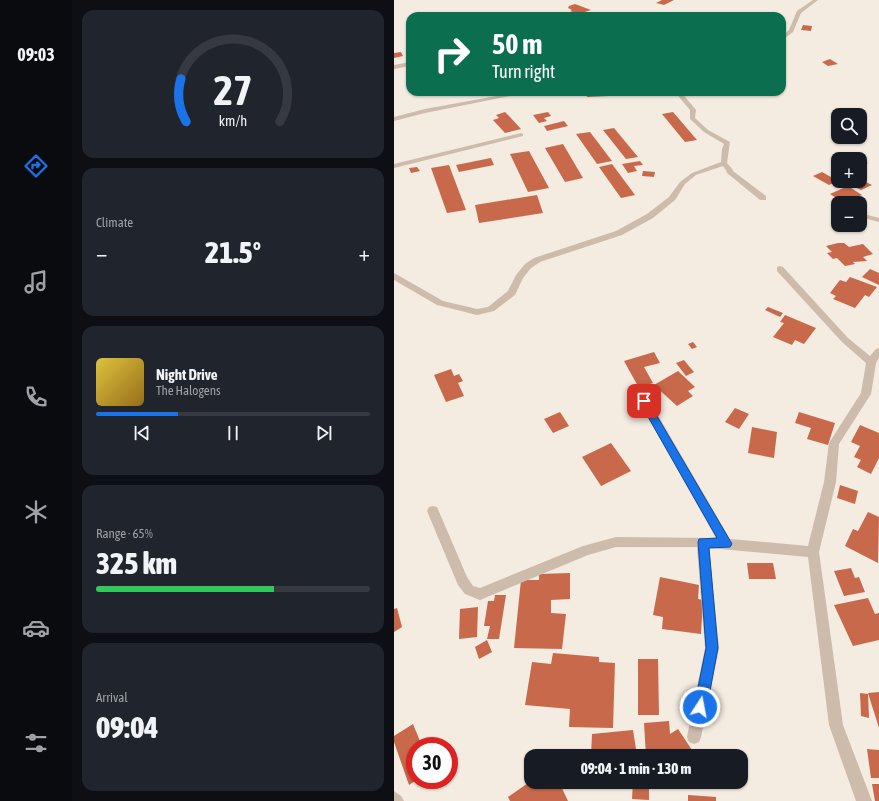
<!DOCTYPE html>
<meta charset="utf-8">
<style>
body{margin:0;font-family:"Asap Condensed",sans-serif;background:#20242c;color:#f1f3f6;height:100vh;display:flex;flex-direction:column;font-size:15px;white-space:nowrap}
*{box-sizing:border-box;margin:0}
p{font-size:13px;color:#9ea1a6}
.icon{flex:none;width:22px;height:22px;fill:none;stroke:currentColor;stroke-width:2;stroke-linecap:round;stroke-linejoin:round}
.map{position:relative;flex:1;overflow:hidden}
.sheet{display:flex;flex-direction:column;gap:10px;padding:10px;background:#0d0f14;width:322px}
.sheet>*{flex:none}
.banner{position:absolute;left:12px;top:12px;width:380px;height:84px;border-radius:12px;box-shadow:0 1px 3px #0004;background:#0b6e4f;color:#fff;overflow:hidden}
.tools{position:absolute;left:437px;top:108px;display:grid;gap:8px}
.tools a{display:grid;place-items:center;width:36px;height:36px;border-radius:8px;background:#171b24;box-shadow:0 1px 3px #0004;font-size:20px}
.speed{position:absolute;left:12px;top:737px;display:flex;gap:8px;font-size:20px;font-weight:700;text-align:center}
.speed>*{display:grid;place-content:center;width:52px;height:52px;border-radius:50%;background:#171b24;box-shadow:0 1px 3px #0004;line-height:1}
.speed .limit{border:6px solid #d22;background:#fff;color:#111}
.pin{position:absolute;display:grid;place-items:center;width:34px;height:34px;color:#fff;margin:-17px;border-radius:8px;box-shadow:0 2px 6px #0006}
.me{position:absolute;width:44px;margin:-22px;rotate:11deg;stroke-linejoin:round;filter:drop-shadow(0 0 3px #0008)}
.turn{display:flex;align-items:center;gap:14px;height:84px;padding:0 20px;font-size:18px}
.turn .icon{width:52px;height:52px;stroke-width:2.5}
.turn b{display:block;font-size:28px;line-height:34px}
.big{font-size:30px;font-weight:800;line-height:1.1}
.sheet .card{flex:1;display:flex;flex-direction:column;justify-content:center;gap:6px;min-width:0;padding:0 14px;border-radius:12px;background:#20242c}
.sheet .dial{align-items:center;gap:0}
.dial svg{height:104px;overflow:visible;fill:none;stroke:#363941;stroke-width:7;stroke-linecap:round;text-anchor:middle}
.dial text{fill:#f1f3f6;stroke:none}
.song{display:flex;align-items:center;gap:12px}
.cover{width:48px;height:48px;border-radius:6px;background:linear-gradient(135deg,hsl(50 70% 55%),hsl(40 70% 35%))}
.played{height:4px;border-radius:2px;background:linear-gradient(90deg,#1a73e8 30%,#363941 30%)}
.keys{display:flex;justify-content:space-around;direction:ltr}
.heat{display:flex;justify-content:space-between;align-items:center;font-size:22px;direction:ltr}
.charge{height:6px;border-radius:3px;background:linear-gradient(90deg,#34c759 65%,#363941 0)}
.trip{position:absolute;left:130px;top:749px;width:224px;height:40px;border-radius:12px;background:#171b24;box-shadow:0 1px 3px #0004;font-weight:800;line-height:40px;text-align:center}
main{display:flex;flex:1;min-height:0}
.dock{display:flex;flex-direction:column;width:72px;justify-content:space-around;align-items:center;background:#090b0e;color:#9ea1a6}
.dock .icon{width:28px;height:28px}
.dock .active{color:#1a73e8}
.dock b{font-size:18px;color:#f1f3f6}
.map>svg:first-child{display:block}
.building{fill:#c8694b}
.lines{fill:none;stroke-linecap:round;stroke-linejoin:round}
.minor{fill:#cdbbac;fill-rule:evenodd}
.route{fill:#1a73e8;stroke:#114b97}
</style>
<main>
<nav class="dock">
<b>09:03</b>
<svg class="icon active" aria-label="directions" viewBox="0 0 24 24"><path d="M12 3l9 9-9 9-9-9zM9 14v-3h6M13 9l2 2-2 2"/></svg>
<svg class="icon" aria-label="music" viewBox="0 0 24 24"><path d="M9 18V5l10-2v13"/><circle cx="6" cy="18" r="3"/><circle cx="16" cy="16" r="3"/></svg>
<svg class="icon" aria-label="phone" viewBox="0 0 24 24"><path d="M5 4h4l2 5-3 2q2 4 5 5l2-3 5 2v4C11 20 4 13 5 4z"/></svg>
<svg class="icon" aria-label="climate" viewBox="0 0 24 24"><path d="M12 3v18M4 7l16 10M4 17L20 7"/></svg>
<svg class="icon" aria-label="car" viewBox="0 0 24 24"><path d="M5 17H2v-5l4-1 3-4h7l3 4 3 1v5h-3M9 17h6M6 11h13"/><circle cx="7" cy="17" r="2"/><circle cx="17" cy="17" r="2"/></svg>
<svg class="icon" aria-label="filters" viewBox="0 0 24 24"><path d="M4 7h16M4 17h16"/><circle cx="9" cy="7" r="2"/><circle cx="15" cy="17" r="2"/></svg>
</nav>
<section class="sheet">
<div class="card dial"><svg viewBox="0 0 100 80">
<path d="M14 69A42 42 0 1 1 86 69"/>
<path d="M14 69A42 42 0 0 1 10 36" stroke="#1a73e8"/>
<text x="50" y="56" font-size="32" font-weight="700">27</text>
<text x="50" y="72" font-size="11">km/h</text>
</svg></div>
<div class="card"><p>Climate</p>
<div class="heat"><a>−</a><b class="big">21.5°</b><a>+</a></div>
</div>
<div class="card">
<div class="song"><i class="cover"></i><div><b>Night Drive</b><p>The Halogens</p></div></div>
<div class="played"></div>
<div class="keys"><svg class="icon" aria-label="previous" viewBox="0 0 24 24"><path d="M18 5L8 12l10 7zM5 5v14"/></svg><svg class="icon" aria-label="pause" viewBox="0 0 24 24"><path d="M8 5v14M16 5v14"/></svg><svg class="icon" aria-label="next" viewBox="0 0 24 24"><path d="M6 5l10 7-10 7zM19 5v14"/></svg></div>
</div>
<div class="card"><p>Range · 65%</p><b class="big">325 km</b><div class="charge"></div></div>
<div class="card"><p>Arrival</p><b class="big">09:04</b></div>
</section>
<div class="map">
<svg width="485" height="801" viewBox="0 0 485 801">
<rect width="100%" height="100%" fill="#f4ebe1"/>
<g class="building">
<polygon points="268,0 280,0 270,5 262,3"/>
<polygon points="181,4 197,10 184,14 176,11 178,10 174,8 175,6"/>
<polygon points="409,25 418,26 417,31 407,30"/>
<polygon points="7,52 9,56 0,58 0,53"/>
<polygon points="436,59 444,64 434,66 428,62"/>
<polygon points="192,92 214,92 215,96 193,97"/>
<polygon points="111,112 115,116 127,129 111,133 99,120 105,118 102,115"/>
<polygon points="154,112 157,116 150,118 153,121 145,123 139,115"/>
<polygon points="279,112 303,140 291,142 268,114"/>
<polygon points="170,121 174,126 153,131 150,126"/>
<polygon points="220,128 244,157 232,159 209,130"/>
<polygon points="196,132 218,161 203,164 182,134"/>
<polygon points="169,144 189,178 171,182 151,148"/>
<polygon points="135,151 155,188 134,192 116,154"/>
<polygon points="461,155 467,159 474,163 466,166 466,159 452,159"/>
<polygon points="97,158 100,165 65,172 62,165"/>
<polygon points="246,161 249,165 240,166 243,171 234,173 228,164"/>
<polygon points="218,164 241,195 227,198 205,167"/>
<polygon points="55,165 72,210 53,213 37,168"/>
<polygon points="23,167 26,171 17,173 15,168"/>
<polygon points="249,171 261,172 260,177 248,176"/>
<polygon points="428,172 444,181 435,185 419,176"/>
<polygon points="466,179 478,185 467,190 449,181 466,181"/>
<polygon points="454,186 468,195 450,203 436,194"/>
<polygon points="143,195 149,213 85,223 81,205"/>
<polygon points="444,243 450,243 455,247 469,244 479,254 469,257 473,261 459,262 461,264 451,266 443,258 439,259 433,253 438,252 432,246"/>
<polygon points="476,269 485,273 485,285 468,277"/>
<polygon points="456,277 483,287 475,297 471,295 461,308 439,299 442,296 436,293 446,280 452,282"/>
<polygon points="374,307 389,313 386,317 371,310"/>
<polygon points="391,315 422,328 410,344 401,340 398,345 379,337 390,323 386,322"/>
<polygon points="299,342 303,347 298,349 294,344"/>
<polygon points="260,352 266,363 250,367 259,383 245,388 230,361"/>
<polygon points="290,360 294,365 300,372 292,376 282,363"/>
<polygon points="57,369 60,376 65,374 69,381 64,383 70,396 52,402 40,375"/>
<polygon points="284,371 301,387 294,391 299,396 283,406 260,385"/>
<polygon points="341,408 355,414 345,429 331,422"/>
<polygon points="166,412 175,426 159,433 150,419"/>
<polygon points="405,412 441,423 434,445 413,439 417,428 401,423"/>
<polygon points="466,425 485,433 485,458 477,474 463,467 467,460 460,457 466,446 457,442"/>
<polygon points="358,427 383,432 380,458 354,453"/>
<polygon points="217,443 237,471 207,486 188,457"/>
<polygon points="446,485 464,491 461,504 443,498"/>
<polygon points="474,512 485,517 484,563 451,546 459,529 464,531"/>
<polygon points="353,563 379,563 382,579 355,579"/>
<polygon points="457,568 461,578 465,577 471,592 450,596 440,571"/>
<polygon points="176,573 176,599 157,600 157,613 172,614 168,649 120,648 127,580 145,580 145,574"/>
<polygon points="266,577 305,585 304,599 309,600 307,634 268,629 269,617 259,615"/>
<polygon points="101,595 112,595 105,639 93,639 96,626 90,626 94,601 100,601"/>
<polygon points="474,598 481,614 485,613 485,640 459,646 440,605"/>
<polygon points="84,607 83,637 65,639 66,609"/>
<polygon points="3,608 8,627 0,632 0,609"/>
<polygon points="93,640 98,652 85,659 81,647"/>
<polygon points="159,653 205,657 205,662 221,663 219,728 175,727 176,709 131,705 138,662 157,664"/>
<polygon points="244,659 264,659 265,715 244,715"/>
<polygon points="485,692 485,728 474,693"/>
<polygon points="466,693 474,694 475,718 467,716"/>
<polygon points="275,721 276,734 284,729 302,756 252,756 250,723"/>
<polygon points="19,724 28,746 21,746 21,781 15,785 0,742 0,736"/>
<polygon points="239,730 242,749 228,751 228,756 197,756 198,734"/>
<polygon points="473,749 485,750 485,778 477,778"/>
<polygon points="137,781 165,782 174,801 116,801 114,797"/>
<polygon points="196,782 228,782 228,789 195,789"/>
<polygon points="239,782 255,782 255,800 238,799"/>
<polygon points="478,784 485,784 485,801 481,801"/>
<polygon points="294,795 322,797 322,801 294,801"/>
</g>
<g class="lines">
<g class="minor">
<polygon points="419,0 424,0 407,13 399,32 388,40 388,36 395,30 403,11"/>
<polygon points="16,62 16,66 0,69 0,65"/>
<polygon points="124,92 136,92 31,113 0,121 0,117 31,109"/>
<polygon points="281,92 287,92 302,110 301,118 314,130 336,142 333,163 339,170 339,171 372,196 372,200 366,200 333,173 332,170 329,166 302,175 291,184 281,200 259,218 228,235 146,262 137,268 129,278 121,295 100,311 83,315 43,305 0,280 0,273 49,301 83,309 94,307 114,291 122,275 131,264 140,258 222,231 253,214 275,197 286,182 298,173 327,162 328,149 330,144 310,132 296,119 296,110"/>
<polygon points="127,133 129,134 129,136 0,168 0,164"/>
<polygon points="466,213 485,218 485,222 466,217"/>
<polygon points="386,266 389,267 454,338 476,356 482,349 485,348 485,358 482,363 477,394 445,444 442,482 425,552 449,725 478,801 462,801 435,725 414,557 315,548 325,648 307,737 305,742 300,744 295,742 293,737 311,648 303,547 222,547 194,555 86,600 71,594 64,585 33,511 35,507 39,506 43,507 73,577 79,586 86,588 189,546 222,537 322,538 245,401 250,397 254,398 336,539 414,546 430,482 435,443 467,393 472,363 448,342 383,271 383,267"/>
<polygon points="0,791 7,796 10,801 0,801"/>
</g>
</g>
<polygon class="route" points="250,398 253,399 338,544 336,547 315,548 324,648 313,707 311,712 306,714 302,712 300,707 312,648 304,542 305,539 323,538 245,401"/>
</svg>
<div class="tools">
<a><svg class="icon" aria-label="search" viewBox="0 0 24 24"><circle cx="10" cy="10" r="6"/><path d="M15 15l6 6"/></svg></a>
<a>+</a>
<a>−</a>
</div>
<div class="speed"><div class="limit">30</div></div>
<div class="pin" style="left:250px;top:401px;background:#d93025"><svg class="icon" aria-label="arrive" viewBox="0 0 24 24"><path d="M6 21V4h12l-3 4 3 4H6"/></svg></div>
<svg class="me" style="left:306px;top:707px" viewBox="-20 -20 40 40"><circle r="17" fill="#1a73e8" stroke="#fff" stroke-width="3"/><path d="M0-11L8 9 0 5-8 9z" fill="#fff"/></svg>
<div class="trip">09:04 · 1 min · 130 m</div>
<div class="banner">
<div class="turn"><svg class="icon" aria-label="right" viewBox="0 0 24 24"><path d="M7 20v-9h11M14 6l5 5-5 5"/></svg><div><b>50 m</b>Turn right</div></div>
</div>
</div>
</main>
